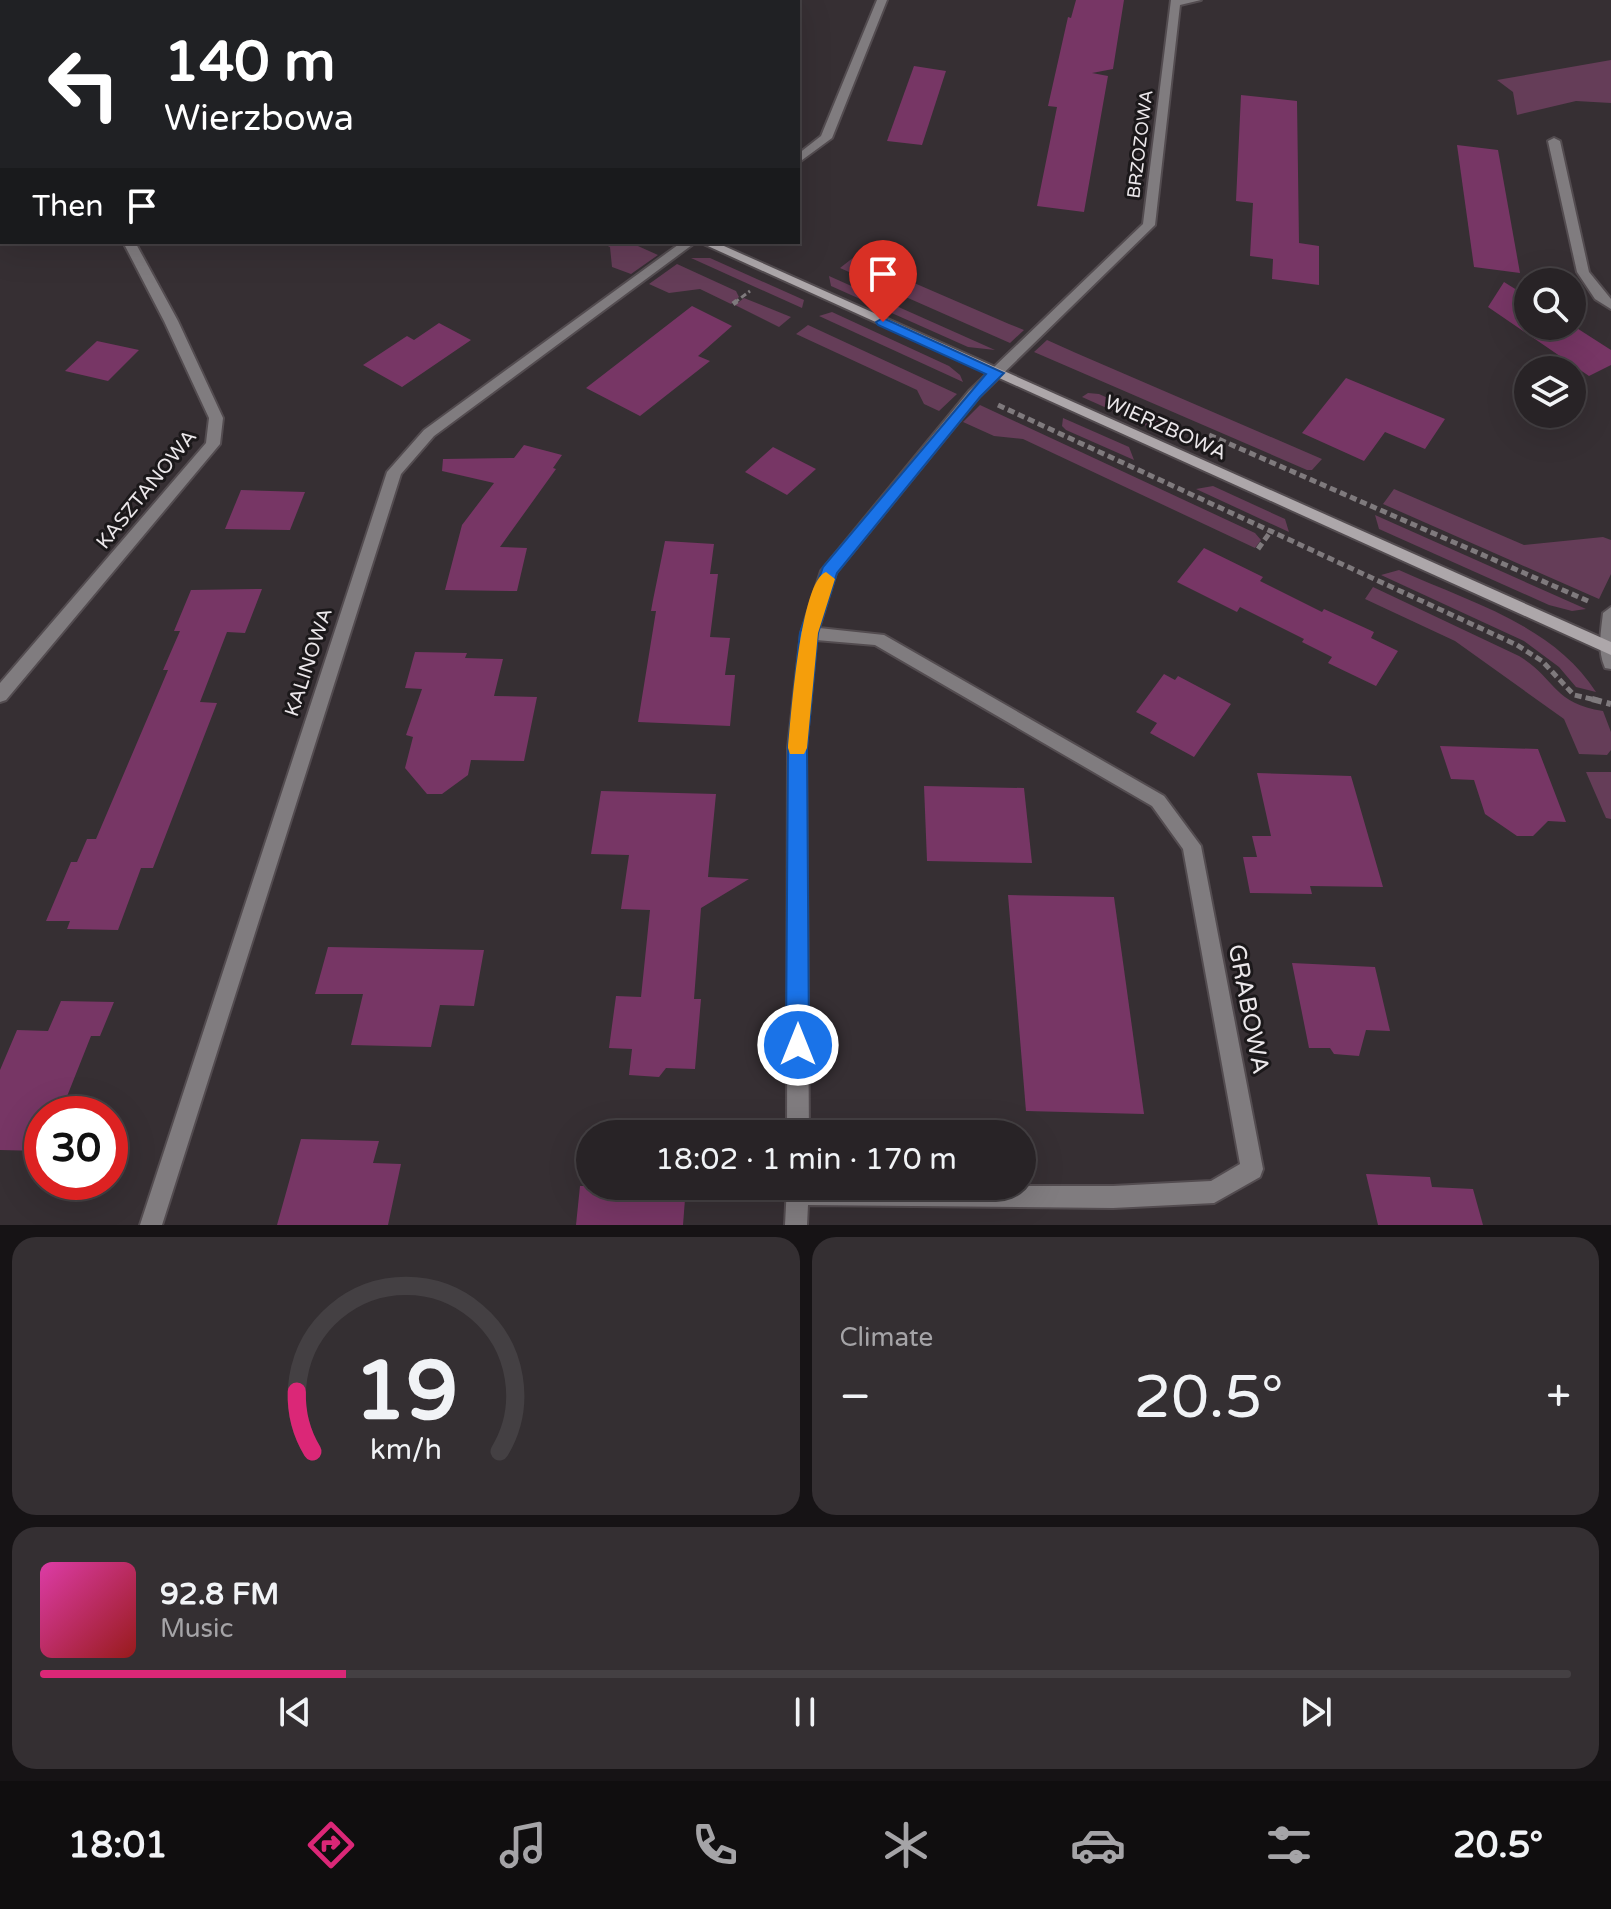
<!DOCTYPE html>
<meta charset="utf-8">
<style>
body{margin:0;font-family:"Varela Round",sans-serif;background:#342f32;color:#f1f3f6;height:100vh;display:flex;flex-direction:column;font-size:30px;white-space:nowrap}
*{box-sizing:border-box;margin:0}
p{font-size:26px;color:#a5a4a7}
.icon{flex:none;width:44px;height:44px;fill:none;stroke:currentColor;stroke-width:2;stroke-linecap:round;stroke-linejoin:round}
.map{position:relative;height:1225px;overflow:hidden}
.panel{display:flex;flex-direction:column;gap:12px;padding:12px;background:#161315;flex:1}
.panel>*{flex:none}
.guide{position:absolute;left:0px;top:0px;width:800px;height:244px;box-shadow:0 8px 32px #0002,0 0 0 2px #444043;background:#202124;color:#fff;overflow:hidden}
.buttons{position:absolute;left:1514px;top:268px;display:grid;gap:16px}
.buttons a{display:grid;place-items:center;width:72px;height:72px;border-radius:50%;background:#282326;box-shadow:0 8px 32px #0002,0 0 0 2px #444043;font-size:40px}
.speed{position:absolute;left:24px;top:1096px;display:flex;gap:16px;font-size:40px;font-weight:700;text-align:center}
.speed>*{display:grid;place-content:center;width:104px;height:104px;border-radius:50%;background:#282326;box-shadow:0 8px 32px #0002,0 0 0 2px #444043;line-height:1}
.speed .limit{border:12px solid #d22;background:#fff;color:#111}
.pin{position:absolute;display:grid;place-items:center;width:68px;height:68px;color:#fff;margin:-82px -34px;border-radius:50% 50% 50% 0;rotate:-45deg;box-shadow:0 0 8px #0007}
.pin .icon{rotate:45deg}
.me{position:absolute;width:88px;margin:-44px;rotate:0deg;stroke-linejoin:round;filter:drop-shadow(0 0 6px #0008)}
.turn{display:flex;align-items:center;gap:28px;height:168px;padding:0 32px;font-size:36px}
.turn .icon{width:104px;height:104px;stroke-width:2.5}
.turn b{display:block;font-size:56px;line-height:68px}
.then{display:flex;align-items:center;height:76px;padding:0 32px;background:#0003;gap:16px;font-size:30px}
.big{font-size:60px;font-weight:600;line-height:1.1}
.panel .card{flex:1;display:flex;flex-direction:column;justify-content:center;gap:12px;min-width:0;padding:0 28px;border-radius:24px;background:#342f32}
.panel .dial{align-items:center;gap:0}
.dial svg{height:208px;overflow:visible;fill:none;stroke:#444043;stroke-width:7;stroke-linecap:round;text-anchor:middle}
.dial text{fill:#f1f3f6;stroke:none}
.song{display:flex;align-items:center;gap:24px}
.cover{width:96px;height:96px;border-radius:12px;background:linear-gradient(135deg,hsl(320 70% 55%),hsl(0 70% 35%))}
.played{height:8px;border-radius:4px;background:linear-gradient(90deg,#db2777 20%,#444043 20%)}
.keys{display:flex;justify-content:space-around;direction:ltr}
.heat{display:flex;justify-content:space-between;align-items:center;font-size:44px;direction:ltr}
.panel .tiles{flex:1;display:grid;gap:12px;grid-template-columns:1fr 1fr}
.card:last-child{grid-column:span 2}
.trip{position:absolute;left:576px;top:1120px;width:460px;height:80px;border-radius:40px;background:#282326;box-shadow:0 8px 32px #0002,0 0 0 2px #444043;font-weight:600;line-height:80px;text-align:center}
.dock{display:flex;height:128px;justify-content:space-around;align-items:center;background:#100e0f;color:#a5a4a7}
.dock .icon{width:56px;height:56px}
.dock .selected{color:#db2777}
.dock b{font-size:36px;color:#f1f3f6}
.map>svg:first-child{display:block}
.green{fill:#653d58}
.building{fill:#773665}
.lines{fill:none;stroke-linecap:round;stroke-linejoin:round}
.street-casing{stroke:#534c50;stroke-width:4}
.secondary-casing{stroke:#534c50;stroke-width:4}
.path-far2{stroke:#7f7a7d;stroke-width:3;stroke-dasharray:6 3;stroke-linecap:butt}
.path-far1{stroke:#7f7a7d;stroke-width:5;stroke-dasharray:7 4;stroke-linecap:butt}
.path{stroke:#7f7a7d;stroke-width:6;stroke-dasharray:10 5;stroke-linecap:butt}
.street{fill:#807c7f;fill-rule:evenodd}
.secondary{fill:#ada7aa;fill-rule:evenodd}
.route{fill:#1a73e8;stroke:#114b97;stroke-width:2}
.slow{fill:#f59e0b}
.labels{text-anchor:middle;stroke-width:6;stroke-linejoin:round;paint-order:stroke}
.far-street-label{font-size:18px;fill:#ebe7ea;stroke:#1b181a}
.street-label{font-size:20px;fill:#ebe7ea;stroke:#1b181a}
.near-street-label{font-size:24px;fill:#ebe7ea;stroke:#1b181a}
</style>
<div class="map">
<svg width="1611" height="1225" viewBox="0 0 1611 1225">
<rect width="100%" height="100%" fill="#362f33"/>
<g class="green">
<polygon points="1611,60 1611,103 1576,101 1517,115 1513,92 1497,80"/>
<polygon points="599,242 629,242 658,255 631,274 612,267 610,247"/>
<polygon points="854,257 1009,324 1024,330 1010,343 840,268"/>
<polygon points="691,258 710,258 804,300 802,308"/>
<polygon points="677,264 736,291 739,297 731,304 700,289 669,293 649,284"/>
<polygon points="829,276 995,350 968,347 831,286"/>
<polygon points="744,298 791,317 779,327 735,305"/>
<polygon points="832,312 949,366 960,375 963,382 819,316"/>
<polygon points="808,325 957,394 939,411 924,404 917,390 796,334"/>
<polygon points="1047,340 1076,353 1322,459 1312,470 1307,470 1034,352"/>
<polygon points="1088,393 1099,394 1165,424 1147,426 1082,397"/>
<polygon points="980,405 1255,533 1261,540 1255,548 1023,439 994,436 963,422"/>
<polygon points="1063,418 1129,447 1134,460 1066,430 1062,426"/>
<polygon points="1213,486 1285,519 1289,532 1196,489"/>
<polygon points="1394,489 1524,545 1603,537 1611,540 1611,574 1599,599 1383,504"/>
<polygon points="1375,515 1586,609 1572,611 1549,605 1379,529"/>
<path d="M1399,570c68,31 155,55 197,122l-20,-5 -17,-20 -35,-26 -143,-66z"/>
<path d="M1373,587l146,69c37,22 33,47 84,55l8,21v18l-4,5 -28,-1 -15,-35 -109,-78 -90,-42z"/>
<polygon points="1586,772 1611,772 1611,819 1606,818"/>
</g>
<g class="building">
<polygon points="1076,0 1124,0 1113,69 1092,73 1108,76 1084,212 1037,206 1057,107 1048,106 1068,17 1071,18"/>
<polygon points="914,66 946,71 922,145 887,141"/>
<polygon points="1241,95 1297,101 1299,243 1319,246 1319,285 1272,279 1273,259 1250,256 1253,203 1236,201"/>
<polygon points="1457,145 1498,150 1520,273 1474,267"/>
<polygon points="1504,282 1528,297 1528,326 1572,325 1611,350 1611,365 1589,376 1488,307"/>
<polygon points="692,306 732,326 698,356 710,361 640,416 586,388"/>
<polygon points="439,323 471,340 402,387 363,365 407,336 414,340"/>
<polygon points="97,341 139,350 108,381 65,371"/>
<polygon points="1346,378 1445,419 1425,449 1385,432 1364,461 1302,433"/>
<polygon points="524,445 562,455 553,468 556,469 500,547 527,548 517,591 445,590 462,525 494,483 442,471 443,459 514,458"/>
<polygon points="773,447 816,469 787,495 745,472"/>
<polygon points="241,490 305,492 290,530 225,529"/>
<polygon points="665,541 714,544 710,574 718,574 710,637 730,638 725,675 735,675 730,726 638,722 656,611 651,611 653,600"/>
<polygon points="1204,548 1263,577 1260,581 1322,612 1324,609 1374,632 1371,638 1398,651 1376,686 1328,663 1332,657 1302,642 1304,639 1240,607 1237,612 1177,582"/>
<polygon points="262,589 245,633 227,632 200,702 217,703 153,868 141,868 118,930 67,929 70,921 46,921 71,862 77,862 87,839 96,839 168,670 163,670 180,631 174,631 191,590"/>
<polygon points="415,652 467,653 465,658 503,659 494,696 537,697 524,761 471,760 468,775 442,794 427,794 405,768 413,737 406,735 422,689 405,688"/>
<polygon points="1164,674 1175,680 1178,676 1231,704 1194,757 1150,733 1157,723 1136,712"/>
<polygon points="1440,746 1538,749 1566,822 1548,821 1533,836 1517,836 1485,814 1474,780 1451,779"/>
<polygon points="1257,773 1351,776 1383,887 1310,886 1312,894 1250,893 1243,857 1257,857 1252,836 1271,836"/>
<polygon points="924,786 1024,788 1032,863 927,861"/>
<polygon points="601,791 716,794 708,877 749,879 701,908 694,999 701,999 695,1069 666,1068 659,1077 629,1075 632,1049 609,1048 616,996 641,997 650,910 621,909 629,855 591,854"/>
<polygon points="1008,895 1114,897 1144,1114 1026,1111"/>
<polygon points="328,947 484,950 474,1006 440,1005 431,1047 351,1045 363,994 315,994"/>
<polygon points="1292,963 1375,967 1390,1031 1366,1030 1359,1056 1334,1054 1330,1048 1309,1048"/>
<polygon points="61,1001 114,1002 100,1036 91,1036 60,1114 42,1114 42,1151 0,1150 0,1070 17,1030 48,1031"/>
<polygon points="301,1139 379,1141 373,1163 401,1164 388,1225 277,1225"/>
<polygon points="1366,1174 1430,1177 1432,1187 1473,1189 1483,1225 1378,1225"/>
<polygon points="580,1186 686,1186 683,1225 576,1225"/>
</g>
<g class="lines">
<defs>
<g id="street">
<polygon points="877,0 887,0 832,138 798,163 798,154 821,136"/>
<polygon points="1171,0 1201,0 1180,5 1155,225 979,397 836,573 819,628 884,635 1164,796 1201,846 1263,1169 1260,1177 1214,1203 1113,1208 808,1205 807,1225 785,1225 787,1186 1113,1186 1211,1181 1240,1164 1183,849 1152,806 875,645 816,640 806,748 809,1134 787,1134 788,748 801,633 821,571 969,391 1143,224"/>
<polygon points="1554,138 1560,141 1589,272 1611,299 1611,309 1595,299 1577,272 1548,141"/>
<polygon points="2,210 2,218 0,219 0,211"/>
<polygon points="123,242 135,242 178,321 223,418 220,444 6,700 0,702 0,683 206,443 209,418 164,321"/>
<polygon points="682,242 696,242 434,436 401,474 162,1225 140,1225 387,472 424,430"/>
<path d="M1611,607v62l-6,-1c-8,-18 -4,-36 -2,-55z"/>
</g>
<g id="secondary">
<polygon points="0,18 2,19 2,25 0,24"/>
<polygon points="699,242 715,242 1611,642 1611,655"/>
</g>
</defs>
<use href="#street" class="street-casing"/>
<use href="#secondary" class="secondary-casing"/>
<polyline class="path-far2" points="734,303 750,291"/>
<g class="path-far1">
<polyline points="733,304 737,301"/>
<polyline points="998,405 1517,645 1542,661 1574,695 1600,701"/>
<polyline points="1209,435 1588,601"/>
<polyline points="1258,549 1271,531"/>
</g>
<polyline class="path" points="1592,699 1611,704"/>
<use href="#street" class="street"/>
<use href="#secondary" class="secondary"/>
</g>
<polygon class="route" points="883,318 1004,373 980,397 837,573 818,633 807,748 809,1045 806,1053 798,1056 790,1053 786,1045 788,748 800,633 823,567 986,374 878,325 876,322"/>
<path class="slow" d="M826,572l9,7 -17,54 -11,115 -3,6h-14l-2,-6c3,-29 12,-167 38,-176z"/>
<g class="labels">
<g class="far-street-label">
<text transform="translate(1140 144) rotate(-83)" y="6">BRZOZOWA</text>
</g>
<g class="street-label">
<text transform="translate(1166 427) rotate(24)" y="7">WIERZBOWA</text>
<text transform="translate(146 489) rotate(-51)" y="7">KASZTANOWA</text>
<text transform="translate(308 662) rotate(-72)" y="7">KALINOWA</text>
</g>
<g class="near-street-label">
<text transform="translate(1249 1009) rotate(79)" y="8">GRABOWA</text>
</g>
</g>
</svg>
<div class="buttons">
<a><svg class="icon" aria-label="search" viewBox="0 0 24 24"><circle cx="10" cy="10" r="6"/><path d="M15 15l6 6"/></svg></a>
<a><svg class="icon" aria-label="layers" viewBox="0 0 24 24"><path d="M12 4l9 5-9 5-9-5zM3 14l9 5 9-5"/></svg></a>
</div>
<div class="speed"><div class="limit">30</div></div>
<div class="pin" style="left:883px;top:322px;background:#d93025"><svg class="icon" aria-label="arrive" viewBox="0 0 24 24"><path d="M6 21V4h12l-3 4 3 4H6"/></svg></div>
<svg class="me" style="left:798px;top:1045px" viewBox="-20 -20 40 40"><circle r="17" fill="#1a73e8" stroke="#fff" stroke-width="3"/><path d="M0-11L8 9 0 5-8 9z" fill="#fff"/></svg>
<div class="trip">18:02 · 1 min · 170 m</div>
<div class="guide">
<div class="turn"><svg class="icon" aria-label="left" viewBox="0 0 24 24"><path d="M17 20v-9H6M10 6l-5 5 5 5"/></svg><div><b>140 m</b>Wierzbowa</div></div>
<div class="then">Then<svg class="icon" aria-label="arrive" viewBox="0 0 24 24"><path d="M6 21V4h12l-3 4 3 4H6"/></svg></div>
</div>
</div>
<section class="panel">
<div class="tiles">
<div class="card dial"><svg viewBox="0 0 100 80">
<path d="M14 69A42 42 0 1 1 86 69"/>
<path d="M14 69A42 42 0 0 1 8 46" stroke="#db2777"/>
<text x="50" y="56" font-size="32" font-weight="700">19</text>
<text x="50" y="72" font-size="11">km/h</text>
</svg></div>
<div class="card"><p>Climate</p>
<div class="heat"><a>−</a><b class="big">20.5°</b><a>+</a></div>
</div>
<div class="card">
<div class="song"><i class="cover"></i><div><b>92.8 FM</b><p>Music</p></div></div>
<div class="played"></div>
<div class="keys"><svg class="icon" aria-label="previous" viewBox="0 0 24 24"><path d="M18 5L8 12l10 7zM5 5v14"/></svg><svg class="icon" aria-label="pause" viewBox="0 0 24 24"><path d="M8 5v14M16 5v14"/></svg><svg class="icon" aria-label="next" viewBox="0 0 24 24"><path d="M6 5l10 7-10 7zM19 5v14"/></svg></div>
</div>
</div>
</section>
<nav class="dock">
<b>18:01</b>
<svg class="icon selected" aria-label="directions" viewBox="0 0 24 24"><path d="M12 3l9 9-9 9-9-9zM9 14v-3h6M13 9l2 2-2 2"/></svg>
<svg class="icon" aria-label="music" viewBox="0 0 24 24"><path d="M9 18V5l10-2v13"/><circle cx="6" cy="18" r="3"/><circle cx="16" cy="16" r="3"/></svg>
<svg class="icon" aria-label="phone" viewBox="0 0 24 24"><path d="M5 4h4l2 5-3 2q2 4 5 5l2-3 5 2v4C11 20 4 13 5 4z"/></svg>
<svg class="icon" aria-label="climate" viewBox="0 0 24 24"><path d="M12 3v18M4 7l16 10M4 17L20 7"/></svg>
<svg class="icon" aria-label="car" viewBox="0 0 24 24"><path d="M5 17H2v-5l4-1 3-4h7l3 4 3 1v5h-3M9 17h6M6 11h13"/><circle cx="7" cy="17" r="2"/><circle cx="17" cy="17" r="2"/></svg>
<svg class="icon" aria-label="filters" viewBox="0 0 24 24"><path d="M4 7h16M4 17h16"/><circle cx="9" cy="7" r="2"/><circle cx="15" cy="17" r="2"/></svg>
<b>20.5°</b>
</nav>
